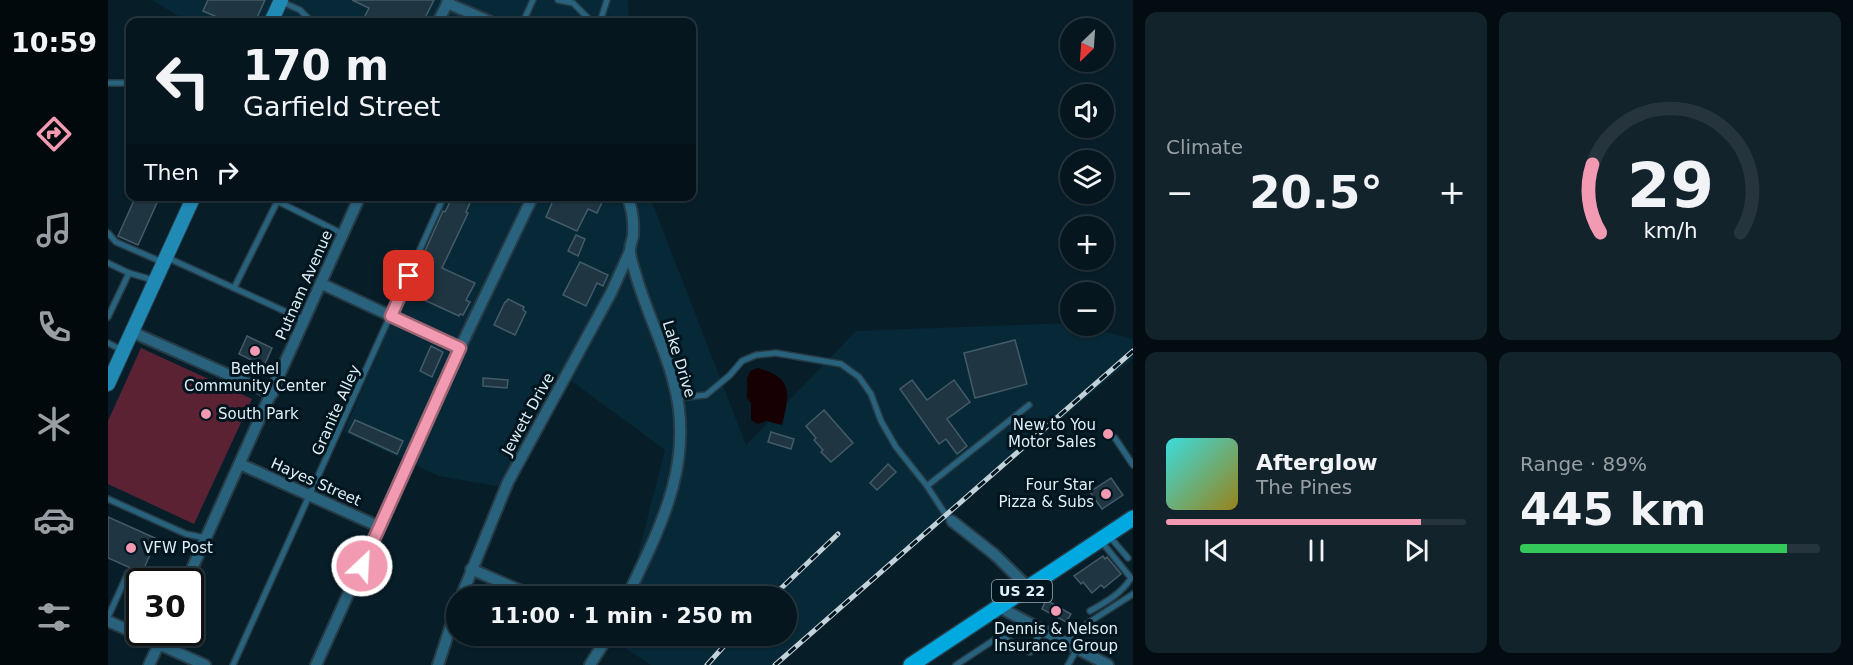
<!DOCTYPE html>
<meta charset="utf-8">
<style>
body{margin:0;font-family:"DejaVu Sans",sans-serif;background:#13232c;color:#f1f3f6;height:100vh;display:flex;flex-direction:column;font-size:22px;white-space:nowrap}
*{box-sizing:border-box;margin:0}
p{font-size:20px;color:#979fa4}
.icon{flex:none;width:33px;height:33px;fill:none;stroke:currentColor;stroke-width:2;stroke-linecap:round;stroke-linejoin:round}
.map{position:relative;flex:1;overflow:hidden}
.drawer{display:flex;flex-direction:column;gap:12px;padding:12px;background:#030c11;width:720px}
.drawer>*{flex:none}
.hud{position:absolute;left:18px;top:18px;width:570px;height:183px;border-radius:12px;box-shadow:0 2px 4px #0004,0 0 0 2px #26353d;background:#05161f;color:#f1f3f6;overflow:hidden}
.needle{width:39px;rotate:205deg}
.tools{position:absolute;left:952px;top:18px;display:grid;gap:12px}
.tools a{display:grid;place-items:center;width:54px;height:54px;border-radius:50%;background:#05161f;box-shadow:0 2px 4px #0004,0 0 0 2px #26353d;font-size:30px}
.speed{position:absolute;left:18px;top:568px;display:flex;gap:12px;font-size:30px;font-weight:700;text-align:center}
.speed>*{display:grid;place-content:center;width:78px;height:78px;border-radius:50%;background:#05161f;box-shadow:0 2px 4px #0004,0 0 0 2px #26353d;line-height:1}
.speed .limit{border:3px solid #111;border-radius:9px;background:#fff;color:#111}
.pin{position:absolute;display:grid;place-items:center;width:51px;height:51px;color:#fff;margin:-26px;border-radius:12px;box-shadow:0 3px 9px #0006}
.me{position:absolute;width:66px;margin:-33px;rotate:25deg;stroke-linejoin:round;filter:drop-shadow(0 0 4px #0008)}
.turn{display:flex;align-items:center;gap:21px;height:126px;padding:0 18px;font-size:27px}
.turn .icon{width:78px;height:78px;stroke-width:2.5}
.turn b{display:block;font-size:42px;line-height:51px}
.then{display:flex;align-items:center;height:57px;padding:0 18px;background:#0003;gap:12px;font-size:22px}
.big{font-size:45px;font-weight:800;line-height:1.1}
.drawer .tile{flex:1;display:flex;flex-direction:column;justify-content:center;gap:9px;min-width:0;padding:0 21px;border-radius:12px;background:#13232c}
.drawer .dial{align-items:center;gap:0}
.dial svg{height:156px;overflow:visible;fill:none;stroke:#26353d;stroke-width:7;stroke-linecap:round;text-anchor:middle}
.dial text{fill:#f1f3f6;stroke:none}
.song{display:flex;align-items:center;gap:18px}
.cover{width:72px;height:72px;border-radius:9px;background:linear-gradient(135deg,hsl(180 70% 55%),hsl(50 70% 35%))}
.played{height:6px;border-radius:3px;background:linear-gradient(90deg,#f19ab1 85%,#26353d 85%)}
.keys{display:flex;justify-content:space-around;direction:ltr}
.heat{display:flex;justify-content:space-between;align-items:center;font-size:33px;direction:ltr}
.charge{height:9px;border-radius:4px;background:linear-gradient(90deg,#34c759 89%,#26353d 0)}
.drawer .tiles{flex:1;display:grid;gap:12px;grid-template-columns:repeat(2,1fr)}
.trip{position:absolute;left:338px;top:586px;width:351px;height:60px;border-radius:30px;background:#05161f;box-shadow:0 2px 4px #0004,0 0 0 2px #26353d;font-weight:800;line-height:60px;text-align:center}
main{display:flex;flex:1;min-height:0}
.tab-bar{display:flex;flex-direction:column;width:108px;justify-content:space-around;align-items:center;background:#02090c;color:#979fa4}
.tab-bar .icon{width:42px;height:42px}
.tab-bar .selected{color:#f19ab1}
.tab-bar b{font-size:27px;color:#f1f3f6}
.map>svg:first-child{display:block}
.built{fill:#072836}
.green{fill:#5b2234}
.water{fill:#160004}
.building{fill:#1f3642;stroke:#435b68;stroke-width:1.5}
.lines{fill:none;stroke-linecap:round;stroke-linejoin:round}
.lane-casing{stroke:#263b46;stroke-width:8}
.street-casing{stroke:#263b46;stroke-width:14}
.secondary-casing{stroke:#263b46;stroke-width:16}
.primary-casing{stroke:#263b46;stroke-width:18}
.lane{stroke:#28627d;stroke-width:5}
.street{stroke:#28627d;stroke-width:10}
.secondary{stroke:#208ab5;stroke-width:14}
.primary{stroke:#01a9e1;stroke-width:15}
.rail-casing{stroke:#c3d2da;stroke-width:5}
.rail{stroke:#01151f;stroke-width:3;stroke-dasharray:9;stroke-linecap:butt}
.route-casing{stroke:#9d6473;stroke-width:15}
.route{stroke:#f19ab1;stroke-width:10}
.poi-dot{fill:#f19ab1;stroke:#01151f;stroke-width:2}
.labels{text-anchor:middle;stroke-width:6;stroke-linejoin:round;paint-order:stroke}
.shield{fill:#01151f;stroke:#9eadb6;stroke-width:1.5}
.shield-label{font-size:14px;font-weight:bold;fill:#e1eef6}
.street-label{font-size:15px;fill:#e1eef6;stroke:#01151f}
.poi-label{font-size:15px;fill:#e1eef6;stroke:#01151f}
</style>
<main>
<nav class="tab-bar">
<b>10:59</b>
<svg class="icon selected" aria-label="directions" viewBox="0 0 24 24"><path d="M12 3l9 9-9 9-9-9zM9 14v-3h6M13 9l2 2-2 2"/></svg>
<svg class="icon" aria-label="music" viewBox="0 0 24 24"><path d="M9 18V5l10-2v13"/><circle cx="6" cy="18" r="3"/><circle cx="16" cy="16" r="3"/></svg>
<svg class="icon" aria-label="phone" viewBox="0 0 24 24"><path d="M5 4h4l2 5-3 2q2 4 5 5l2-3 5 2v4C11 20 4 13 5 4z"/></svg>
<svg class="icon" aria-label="climate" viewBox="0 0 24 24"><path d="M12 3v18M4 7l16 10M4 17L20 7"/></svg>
<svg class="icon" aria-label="car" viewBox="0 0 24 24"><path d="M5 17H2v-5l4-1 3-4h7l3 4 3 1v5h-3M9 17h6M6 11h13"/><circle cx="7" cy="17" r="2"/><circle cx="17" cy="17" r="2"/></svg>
<svg class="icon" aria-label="filters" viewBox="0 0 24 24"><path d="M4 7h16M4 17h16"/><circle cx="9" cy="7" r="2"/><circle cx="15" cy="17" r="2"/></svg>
</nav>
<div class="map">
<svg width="1025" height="665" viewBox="0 0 1025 665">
<rect width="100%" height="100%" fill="#071e29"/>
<g class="built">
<polygon points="44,0 520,0 521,22 80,22"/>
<polygon points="331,197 542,197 638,445 748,331 963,323 963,326 974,326 1025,339 1025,358 663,665 543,665 508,642 509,636 678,636 678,597 519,597 557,450 454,374 394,487 331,476 236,432 283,321 283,308"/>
</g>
<polygon class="green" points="33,348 144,399 86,524 0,484 0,421"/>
<path class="water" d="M650,368c37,10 31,27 24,57l-16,-4 -8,3 -7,-4v-17l-4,-5v-19l3,-8z"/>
<g class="building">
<polygon points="100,0 157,0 147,22 121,22 95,11"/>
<polygon points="244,0 326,0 315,22 254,22 261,8"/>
<polygon points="28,196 52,196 30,245 10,236"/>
<polygon points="345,196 365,196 358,212 360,213 334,268 367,283 358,300 362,302 355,315 352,314 351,316 301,293 315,260 313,260 335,211 337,212"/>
<polygon points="447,196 497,196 489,213 480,209 469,231 438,217"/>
<polygon points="468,235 477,239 470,256 460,251"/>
<polygon points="472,262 500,275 495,286 489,283 478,306 455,295"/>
<polygon points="400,299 416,307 415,310 418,312 407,335 386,325 397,302 398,302"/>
<polygon points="139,336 164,348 156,366 131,354"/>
<polygon points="907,340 919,384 867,398 856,353"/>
<polygon points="323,346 335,352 324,377 312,371"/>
<polygon points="375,378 400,380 399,388 375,386"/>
<polygon points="804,380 819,400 846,380 862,402 839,419 859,446 849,454 838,439 831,444 792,389"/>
<polygon points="716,410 745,443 723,462 713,452 715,450 706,440 708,438 698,426"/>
<polygon points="247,420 295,441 289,454 241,432"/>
<polygon points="663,432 686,439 683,449 660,442"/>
<polygon points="780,464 788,472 769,490 762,483"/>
<polygon points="1003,478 1015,495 994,509 982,492"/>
<polygon points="0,517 49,539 34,573 0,558"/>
<polygon points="995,556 997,559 999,557 1013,574 996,588 993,585 984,593 975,582 973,584 966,576"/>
<polygon points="938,600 963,614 958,622 934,609"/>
</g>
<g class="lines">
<defs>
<g id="lane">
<polyline points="450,0 465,3 484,22"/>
<polyline points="174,2 192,10 204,22"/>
<polyline points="415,22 425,0"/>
<polyline points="492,22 499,0"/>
<polyline points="0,83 22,83"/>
<polyline points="159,196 235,234"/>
<polyline points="0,233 8,242 54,262"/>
<polyline points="60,258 196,320"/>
<polyline points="0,263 21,273"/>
<polyline points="126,288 169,202"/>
<polyline points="0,317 21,273 45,280"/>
<polyline points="0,343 14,350"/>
<polyline points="570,398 598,395 622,375 634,361 648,355 668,353 733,364 751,377 763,394 773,421 788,447 819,486 838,515 844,521"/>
<polyline points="1007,438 1025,465"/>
<polyline points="819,486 921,405"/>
<polyline points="0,499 78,534 98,538"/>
<polyline points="1001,536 1020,558"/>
<path d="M982,611c16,-9 31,-17 41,-33l-30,-37"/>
<polyline points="0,617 20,573 39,582"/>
<polyline points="956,641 983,621 1025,594"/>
<polyline points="125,665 336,196"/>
<polyline points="848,665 892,636 922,652 934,630"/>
<polyline points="960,665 969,649"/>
</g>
<g id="street">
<polyline points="339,3 383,22"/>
<polyline points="330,22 341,0"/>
<polyline points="214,284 352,348"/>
<polyline points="24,332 164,394"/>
<polyline points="132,464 272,527"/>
<polyline points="844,521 886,554 920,587"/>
<polyline points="363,569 427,597"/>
<polyline points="78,582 252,196"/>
<polyline points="353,597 400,482 503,293 522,251"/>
<path d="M519,597c34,-71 69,-137 46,-217 -10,-37 -28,-71 -38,-108 -2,-6 -5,-15 -5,-22 0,-4 2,-9 3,-14 1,-14 0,-26 -6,-40"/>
<polyline points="891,607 1000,665"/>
<polyline points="0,621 97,665"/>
<polyline points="41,665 56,633"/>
<polyline points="208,665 352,348 425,196"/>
<polyline points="330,665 348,610"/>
<polyline points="482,665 500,636"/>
</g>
<g id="secondary">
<polyline points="163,22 173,0"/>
<polyline points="0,384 86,196"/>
</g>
<polyline id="primary" points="803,665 1025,518"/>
</defs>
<use href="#lane" class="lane-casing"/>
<use href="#street" class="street-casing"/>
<use href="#secondary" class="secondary-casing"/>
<use href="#primary" class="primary-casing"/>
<use href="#lane" class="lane"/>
<use href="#street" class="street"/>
<use href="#secondary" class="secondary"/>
<use href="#primary" class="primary"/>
<defs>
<g id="rail">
<polyline points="664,597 730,534"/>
<polyline points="599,665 625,636"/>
<polyline points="667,665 1025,351"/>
</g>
</defs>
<use href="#rail" class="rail-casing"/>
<use href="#rail" class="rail"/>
</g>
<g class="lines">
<defs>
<polyline id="route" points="254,566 352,348 283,316 301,276"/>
</defs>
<use href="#route" class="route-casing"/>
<use href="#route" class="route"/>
</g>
<g class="poi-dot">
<circle cx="147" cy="351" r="6"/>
<circle cx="98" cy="414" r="6"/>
<circle cx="1000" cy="434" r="6"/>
<circle cx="998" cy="494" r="6"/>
<circle cx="23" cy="548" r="6"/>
<circle cx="948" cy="611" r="6"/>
</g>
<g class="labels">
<rect class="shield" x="884" y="580" width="60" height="22" rx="4.5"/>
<g class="shield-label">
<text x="914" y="596">US 22</text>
</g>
<g class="street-label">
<text transform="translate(196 285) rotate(-66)" y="5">Putnam Avenue</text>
<text transform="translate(571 359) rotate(73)" y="5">Lake Drive</text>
<text transform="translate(228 410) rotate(-66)" y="5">Granite Alley</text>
<text transform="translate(420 414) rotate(-61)" y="5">Jewett Drive</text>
<text transform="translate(208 482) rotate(24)" y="5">Hayes Street</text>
</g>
<g class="poi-label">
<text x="147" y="374">Bethel<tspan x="147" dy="17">Community Center</tspan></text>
<text x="110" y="419" text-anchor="start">South Park</text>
<text x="988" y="430" text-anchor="end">New to You<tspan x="988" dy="17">Motor Sales</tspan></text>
<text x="986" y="490" text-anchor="end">Four Star<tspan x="986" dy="17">Pizza &amp; Subs</tspan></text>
<text x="35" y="553" text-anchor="start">VFW Post</text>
<text x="948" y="634">Dennis &amp; Nelson<tspan x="948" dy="17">Insurance Group</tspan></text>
</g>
</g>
</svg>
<div class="tools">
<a><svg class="needle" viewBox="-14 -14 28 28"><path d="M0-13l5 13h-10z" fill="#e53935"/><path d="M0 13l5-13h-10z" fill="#979fa4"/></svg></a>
<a><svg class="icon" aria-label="sound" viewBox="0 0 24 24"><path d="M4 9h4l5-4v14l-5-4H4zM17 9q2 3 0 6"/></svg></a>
<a><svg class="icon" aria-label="layers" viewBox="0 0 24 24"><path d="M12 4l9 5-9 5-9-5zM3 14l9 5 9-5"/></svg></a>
<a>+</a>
<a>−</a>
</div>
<div class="speed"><div class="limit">30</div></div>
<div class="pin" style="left:301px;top:276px;background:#d93025"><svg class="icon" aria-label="arrive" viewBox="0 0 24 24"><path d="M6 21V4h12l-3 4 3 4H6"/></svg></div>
<svg class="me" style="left:254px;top:566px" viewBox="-20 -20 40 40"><circle r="17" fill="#f19ab1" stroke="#fff" stroke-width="3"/><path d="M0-11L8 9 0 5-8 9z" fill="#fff"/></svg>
<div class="trip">11:00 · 1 min · 250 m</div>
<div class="hud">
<div class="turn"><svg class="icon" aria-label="left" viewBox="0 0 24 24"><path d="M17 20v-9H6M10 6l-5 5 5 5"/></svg><div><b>170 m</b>Garfield Street</div></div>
<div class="then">Then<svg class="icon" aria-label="right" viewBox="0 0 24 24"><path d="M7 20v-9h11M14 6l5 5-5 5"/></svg></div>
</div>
</div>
<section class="drawer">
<div class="tiles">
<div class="tile"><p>Climate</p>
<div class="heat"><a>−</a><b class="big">20.5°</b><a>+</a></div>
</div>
<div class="tile dial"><svg viewBox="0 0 100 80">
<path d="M14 69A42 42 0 1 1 86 69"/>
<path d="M14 69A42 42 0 0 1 10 34" stroke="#f19ab1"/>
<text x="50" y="56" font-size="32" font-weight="700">29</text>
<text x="50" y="72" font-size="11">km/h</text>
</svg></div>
<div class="tile">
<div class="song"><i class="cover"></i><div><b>Afterglow</b><p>The Pines</p></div></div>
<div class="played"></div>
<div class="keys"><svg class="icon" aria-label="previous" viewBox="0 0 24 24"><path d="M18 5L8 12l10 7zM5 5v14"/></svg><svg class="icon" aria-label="pause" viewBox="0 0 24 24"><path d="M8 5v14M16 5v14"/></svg><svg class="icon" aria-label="next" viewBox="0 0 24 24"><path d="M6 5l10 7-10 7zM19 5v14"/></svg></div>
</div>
<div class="tile"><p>Range · 89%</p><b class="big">445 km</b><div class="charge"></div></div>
</div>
</section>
</main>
